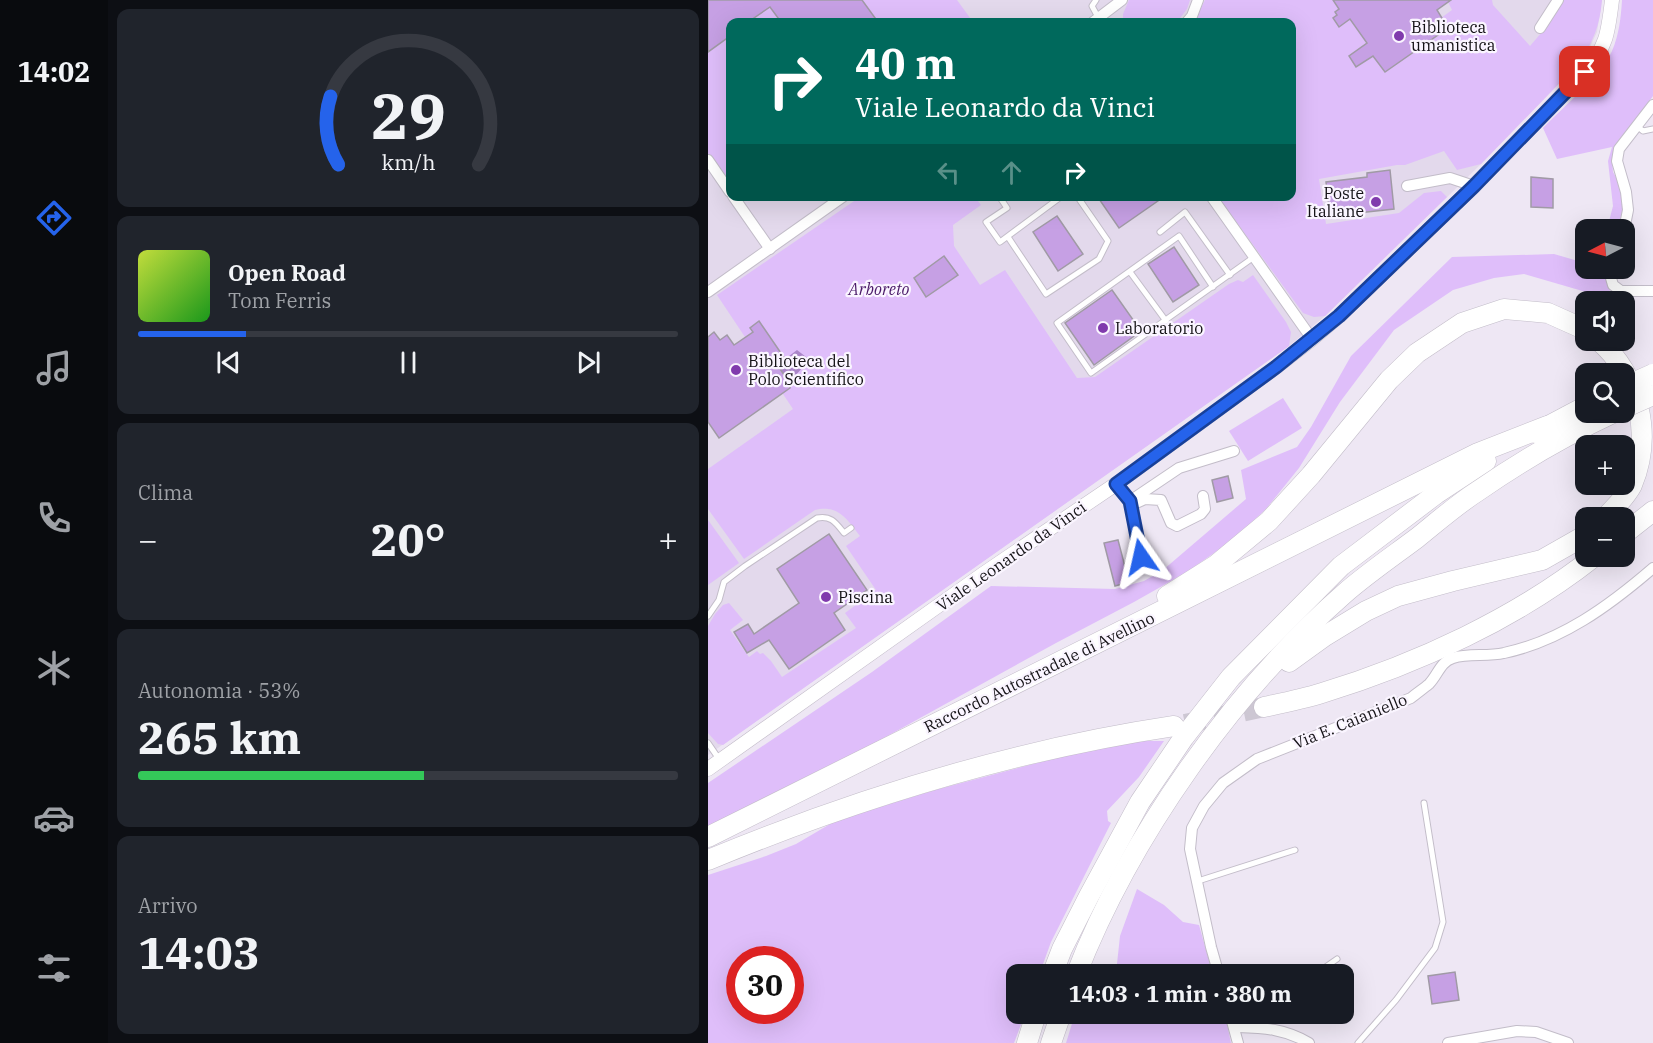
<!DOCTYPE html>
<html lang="it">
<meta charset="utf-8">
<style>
body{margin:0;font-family:"IBM Plex Serif",serif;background:#20242c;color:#f1f3f6;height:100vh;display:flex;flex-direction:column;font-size:22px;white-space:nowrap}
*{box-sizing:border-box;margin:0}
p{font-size:20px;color:#9ea1a6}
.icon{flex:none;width:33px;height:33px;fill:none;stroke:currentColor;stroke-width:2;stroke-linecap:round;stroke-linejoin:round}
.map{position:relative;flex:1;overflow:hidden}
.drawer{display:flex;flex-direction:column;gap:9px;padding:9px;background:#0d0f14;width:600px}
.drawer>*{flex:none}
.banner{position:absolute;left:18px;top:18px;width:570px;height:183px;border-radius:12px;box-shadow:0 6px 24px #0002;background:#00695c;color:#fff;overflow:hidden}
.needle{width:39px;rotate:264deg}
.controls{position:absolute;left:867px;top:219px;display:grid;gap:12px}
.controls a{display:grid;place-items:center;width:60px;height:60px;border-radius:12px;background:#171b24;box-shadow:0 6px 24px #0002;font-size:30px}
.speed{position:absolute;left:18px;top:946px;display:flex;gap:12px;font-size:30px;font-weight:700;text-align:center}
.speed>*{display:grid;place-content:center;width:78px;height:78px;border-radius:50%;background:#171b24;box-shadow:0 6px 24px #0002;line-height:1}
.speed .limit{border:9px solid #d22;background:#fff;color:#111}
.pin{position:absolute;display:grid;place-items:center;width:51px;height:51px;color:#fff;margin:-26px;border-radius:12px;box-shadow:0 3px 9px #0006}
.me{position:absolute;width:66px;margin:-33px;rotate:349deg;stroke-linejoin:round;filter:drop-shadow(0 0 4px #0008)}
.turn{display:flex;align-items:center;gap:21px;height:126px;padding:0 30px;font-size:27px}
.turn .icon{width:78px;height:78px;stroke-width:2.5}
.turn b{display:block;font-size:42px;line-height:51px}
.lanes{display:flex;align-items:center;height:57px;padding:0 30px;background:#0003;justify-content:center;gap:30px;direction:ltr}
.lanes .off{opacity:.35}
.big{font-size:45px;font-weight:800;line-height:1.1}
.drawer .card{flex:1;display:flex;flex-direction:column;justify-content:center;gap:9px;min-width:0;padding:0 21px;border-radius:12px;background:#20242c}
.drawer .dial{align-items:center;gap:0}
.dial svg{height:156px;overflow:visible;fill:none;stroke:#363941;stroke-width:7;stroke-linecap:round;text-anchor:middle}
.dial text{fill:#f1f3f6;stroke:none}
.song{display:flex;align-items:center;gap:18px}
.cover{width:72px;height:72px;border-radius:9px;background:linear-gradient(135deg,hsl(70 70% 55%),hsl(120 70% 35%))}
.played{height:6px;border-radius:3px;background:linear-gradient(90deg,#2563eb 20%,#363941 20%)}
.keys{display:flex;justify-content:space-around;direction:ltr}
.heat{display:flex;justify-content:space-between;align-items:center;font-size:33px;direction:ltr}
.charge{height:9px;border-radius:4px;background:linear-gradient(90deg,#34c759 53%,#363941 0)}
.trip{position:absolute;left:298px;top:964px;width:348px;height:60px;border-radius:12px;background:#171b24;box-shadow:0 6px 24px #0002;font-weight:800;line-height:60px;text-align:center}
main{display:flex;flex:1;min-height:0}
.tab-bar{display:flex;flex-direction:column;width:108px;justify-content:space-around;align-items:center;background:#090b0e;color:#9ea1a6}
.tab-bar .icon{width:42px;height:42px}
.tab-bar .on{color:#2563eb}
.tab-bar b{font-size:27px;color:#f1f3f6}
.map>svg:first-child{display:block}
.built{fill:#e3d9ec;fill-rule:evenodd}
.green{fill:#dfbefa;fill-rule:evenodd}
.water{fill:#ab86c9}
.building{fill:#c6a0e4;stroke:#a09aa5;stroke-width:1.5}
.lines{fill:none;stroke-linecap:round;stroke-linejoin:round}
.motorway-tunnel{stroke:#cdc7d3;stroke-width:20;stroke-dasharray:20 10;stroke-linecap:butt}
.service-casing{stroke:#c3bdc9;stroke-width:7}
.minor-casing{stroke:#c3bdc9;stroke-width:12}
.tertiary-casing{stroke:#c3bdc9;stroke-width:15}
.motorway-casing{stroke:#c3bdc9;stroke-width:21}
.service{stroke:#fff;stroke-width:5}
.minor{stroke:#fff;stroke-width:10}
.tertiary{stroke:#fff;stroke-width:14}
.motorway{stroke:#fff;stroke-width:20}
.motorway-bridge-casing{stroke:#c3bdc9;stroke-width:21;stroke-linecap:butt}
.motorway-bridge{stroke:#fff;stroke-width:20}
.route-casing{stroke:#184099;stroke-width:15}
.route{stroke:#2563eb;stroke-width:10}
.poi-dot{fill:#803aad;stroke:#faf5ff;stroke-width:2}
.labels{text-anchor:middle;stroke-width:4.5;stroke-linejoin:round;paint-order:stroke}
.poi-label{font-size:16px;fill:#151317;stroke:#faf5ff;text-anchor:start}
.park-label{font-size:16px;font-style:italic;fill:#4a1968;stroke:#faf5ff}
.street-label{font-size:16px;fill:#151317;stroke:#faf5ff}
</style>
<main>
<nav class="tab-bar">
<b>14:02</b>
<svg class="icon on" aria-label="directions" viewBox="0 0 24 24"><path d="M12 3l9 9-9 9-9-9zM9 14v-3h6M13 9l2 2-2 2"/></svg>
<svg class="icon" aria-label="music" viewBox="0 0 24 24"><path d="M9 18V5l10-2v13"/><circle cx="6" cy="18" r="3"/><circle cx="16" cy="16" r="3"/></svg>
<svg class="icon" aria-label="phone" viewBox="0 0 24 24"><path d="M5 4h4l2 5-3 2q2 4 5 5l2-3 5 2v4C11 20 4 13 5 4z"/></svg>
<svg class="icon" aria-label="climate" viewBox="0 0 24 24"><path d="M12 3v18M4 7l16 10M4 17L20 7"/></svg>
<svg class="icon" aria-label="car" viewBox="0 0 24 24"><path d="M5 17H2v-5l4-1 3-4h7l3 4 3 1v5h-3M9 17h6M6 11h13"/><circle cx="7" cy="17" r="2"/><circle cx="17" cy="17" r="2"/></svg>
<svg class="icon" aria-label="filters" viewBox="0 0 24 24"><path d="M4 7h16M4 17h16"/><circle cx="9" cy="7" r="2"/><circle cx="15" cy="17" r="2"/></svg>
</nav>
<section class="drawer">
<div class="card dial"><svg viewBox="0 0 100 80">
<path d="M14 69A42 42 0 1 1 86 69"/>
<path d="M14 69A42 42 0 0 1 10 34" stroke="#2563eb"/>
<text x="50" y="56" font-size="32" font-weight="700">29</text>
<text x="50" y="72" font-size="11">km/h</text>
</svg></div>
<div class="card">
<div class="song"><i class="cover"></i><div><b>Open Road</b><p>Tom Ferris</p></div></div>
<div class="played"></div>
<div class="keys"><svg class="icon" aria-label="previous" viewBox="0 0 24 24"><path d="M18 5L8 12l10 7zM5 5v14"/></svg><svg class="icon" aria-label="pause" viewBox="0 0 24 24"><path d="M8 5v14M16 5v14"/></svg><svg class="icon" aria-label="next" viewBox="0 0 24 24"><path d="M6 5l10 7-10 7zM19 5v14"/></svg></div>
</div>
<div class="card"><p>Clima</p>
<div class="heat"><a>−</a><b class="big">20°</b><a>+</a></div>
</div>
<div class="card"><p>Autonomia · 53%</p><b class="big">265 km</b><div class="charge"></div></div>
<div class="card"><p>Arrivo</p><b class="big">14:03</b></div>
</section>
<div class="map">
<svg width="945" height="1043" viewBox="0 0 945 1043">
<rect width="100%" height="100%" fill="#eee7f4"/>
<path class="built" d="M0,0h894l-5,32 -7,15 -12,17 -97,100 -156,152 -36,30 -581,409zM22,22h562v174h-562z"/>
<g class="green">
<polygon points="146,0 249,0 265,22 169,22 159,7 137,22 114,22"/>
<polygon points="421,0 482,0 479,9 469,22 415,22 415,14"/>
<path d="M497,0h128l6,9 -4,3 2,3 -4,3 6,8 23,-16 7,10 -12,9 10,14 -18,13 8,11 16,-11 12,16 63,-44 -7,-10 11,-8 -4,-8 3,-2h41l1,5 37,41 18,-21 15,-25h39c-2,25 -9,43 -24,64l-97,100 -24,6 -13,-19 -39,14h-8l-78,14 7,45 73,-11 25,-20 17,-2 6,6 -122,119 -11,1 -11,-4 -85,-116 74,-1v-174h-98z"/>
<path d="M914,0h31v96l-37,50 -4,14 1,12 6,11 4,24 -5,22h-11l6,-23 -5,-45 4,-14 -55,12 -14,-31c20,-21 58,-52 69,-77 7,-16 9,-34 10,-51z"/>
<polygon points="62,7 73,22 40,22"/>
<polygon points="22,36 22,189 0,155 0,52"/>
<path d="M152,197h115l6,8 -28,20 1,21 26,39 25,-15 72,108 18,-1 134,-93 9,-4 5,2 10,-7 33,47 5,10 -2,14 -566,399 -5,-1 -10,-11v-107l7,-12 8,-9 6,-2 14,17 -13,10 19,27 8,-6 3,3 3,-1 8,8 11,16 74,-49 -11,-15 31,-23 -30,-44 14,-10c-12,-16 -22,-32 -45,-26l-71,49 -36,-50v-40l85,-60 -76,-114z"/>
<path d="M846,254l31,9 1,5 22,1c-4,18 0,21 13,32h-23l-12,-9 -62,-18 -30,4 -41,12 -59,40 -54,72 -41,66 -33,41 -32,30 -47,33 -53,30 -78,41 -232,128 -116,59v-47l164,-111 119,-86 124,3 29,-8 19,-11 83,-71 -5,-29 56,-23 14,-20 40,-71 101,-99z"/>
<polygon points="575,398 594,428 540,461 521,431"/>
<polygon points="0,520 31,563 0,585"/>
<path d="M430,741h26l-25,36 -32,34 1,10 3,2 -60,119 -12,33h-22v39h8l-11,29h-306v-168l58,-19 30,-12 41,-24 98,-30 121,-32zM32,960h50v51h-50z"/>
<polygon points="429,889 456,905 475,922 491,925 505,975 384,975 386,972 408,973 412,936"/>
<polygon points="367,1014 517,1014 523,1043 358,1043"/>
</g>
<polygon class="water" points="50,322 76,360 89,350 102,360 81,382 43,328"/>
<g class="building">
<polygon points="0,0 154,0 170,22 73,22 62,7 40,22 22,22 22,36 0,52"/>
<polygon points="625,0 743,0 729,10 740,28 677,72 665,56 648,67 641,56 659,43 642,19 631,27 625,18 629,15 627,12 631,9"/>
<polygon points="682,170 686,209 622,216 618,182 659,177 659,173"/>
<polygon points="823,177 845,179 845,208 823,207"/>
<polygon points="389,196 457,196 411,228"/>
<polygon points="349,216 375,254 350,271 325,232"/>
<polygon points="466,247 491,285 465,302 440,264"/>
<polygon points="236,256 250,275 218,297 206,278"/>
<polygon points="404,290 433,331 386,365 357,323"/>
<polygon points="51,321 77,359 70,366 81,382 82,388 11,438 0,422 0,337 6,332 12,340 19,335 26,345 45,332 42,328"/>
<polygon points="520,476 525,498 509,502 504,480"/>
<polygon points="121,534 159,590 126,613 137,630 81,669 61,640 39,653 26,632 40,624 46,634 91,603 69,569"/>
<polygon points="410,540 421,582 407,586 396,543"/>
<polygon points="747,972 751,1000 724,1004 720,976"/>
</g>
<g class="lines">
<polyline class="motorway-tunnel" points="477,724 556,707"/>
<defs>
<g id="service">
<polyline points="388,0 384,6 391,19"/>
<polyline points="929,126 935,131 945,129"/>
<polyline points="291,196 299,208 278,222 292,242 354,196"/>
<polyline points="452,232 477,212 522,275"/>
<polyline points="300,237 338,294 391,259 400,241 369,196"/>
<polyline points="422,272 458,321"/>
<polyline points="505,287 471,236 349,323 383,373 546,257"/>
<path d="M0,616l11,-16 5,-18 21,-16 72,-48c14,-3 19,5 27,15l7,-5"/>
<polyline points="0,743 11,759"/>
<polyline points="490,881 587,850"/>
<polyline points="606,975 629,959"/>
<polyline points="650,1043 688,1000 727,948 735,922 716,803"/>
</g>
<g id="minor">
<polyline points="385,22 414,0"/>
<polyline points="479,22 484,16 490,0"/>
<polyline points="832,28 850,0"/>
<polyline points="0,160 22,192"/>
<polyline points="699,186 742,178 766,186"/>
<polyline points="25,196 62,249"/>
<polyline points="503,196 604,339"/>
<polyline points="916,230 920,210 918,192 909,161 911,149 945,105"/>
<polyline points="907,268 903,278 905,285 913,291 945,291"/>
<polyline points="0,292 136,196"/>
<polyline points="408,484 422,501 471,468 526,451"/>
<polyline points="422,501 433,557"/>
<polyline points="426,504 437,499 453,500 463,523 469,526 493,514 497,509 495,496"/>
<path d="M511,975l-8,-28 -21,-98 2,-21 12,-22 19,-23 34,-24 154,-61c6,-5 12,-9 18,-14 9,-9 11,-22 24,-26 16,-5 34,-1 51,-5 57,-12 105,-47 149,-85"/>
<polyline points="522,1014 530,1043"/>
<path d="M526,1027c30,1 49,1 75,16"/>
<polyline points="740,1043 809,1031 828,1032 860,1043"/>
</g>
<path id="tertiary" d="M0,769l275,-195 133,-90 160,-117 36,-28 27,-23 135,-130 111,-114c22,-26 23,-39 27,-72"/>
<g id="motorway">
<path d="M890,340c41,35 55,95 34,145 -6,12 -18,23 -27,33"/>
<polyline points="827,433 878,406"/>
<polyline points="916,534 945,511"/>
<polyline points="459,596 508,565 561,521 603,475 681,380 709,353 754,323 796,309 840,313 878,330"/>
<polyline points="581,662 617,636 658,611 690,596 745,581 834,560 878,535"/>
<path d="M556,707c19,-4 39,-8 58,-14 95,-29 195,-75 273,-137"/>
<polyline points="0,837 770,453 839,426"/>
<path d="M0,860c150,-62 305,-110 466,-134"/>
<polyline points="344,975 354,949 381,896 432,802 476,737 523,677 633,566 728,494 778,461"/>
<path d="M368,975c54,-139 157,-284 269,-382 23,-20 48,-37 72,-55 20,-16 39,-33 61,-47 43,-30 90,-57 137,-79"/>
<polyline points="319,1043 328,1014"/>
<polyline points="343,1043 353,1014"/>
</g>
</defs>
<use href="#service" class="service-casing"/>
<use href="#minor" class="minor-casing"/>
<use href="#tertiary" class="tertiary-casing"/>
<use href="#motorway" class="motorway-casing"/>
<use href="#service" class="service"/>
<use href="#minor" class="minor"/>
<use href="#tertiary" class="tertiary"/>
<use href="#motorway" class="motorway"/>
<defs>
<g id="motorway-bridge">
<polyline points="916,387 945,374"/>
<polyline points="916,408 945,395"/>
</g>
</defs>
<use href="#motorway-bridge" class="motorway-bridge-casing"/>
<use href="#motorway-bridge" class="motorway-bridge"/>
</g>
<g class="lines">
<defs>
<polyline id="route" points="433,557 422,501 408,484 568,367 631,316 766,186 877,72"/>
</defs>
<use href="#route" class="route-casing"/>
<use href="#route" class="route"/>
</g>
<g class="poi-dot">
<circle cx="691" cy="36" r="6"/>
<circle cx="668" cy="202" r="6"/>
<circle cx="395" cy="328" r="6"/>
<circle cx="28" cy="370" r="6"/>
<circle cx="118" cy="597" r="6"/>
</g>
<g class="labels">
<g class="poi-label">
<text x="703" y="33">Biblioteca<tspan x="703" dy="18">umanistica</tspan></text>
<text x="656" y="199" text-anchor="end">Poste<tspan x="656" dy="18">Italiane</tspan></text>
<text x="407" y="334">Laboratorio</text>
<text x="40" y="367">Biblioteca del<tspan x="40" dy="18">Polo Scientifico</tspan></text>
<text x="130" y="603">Piscina</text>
</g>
<g class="park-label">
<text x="171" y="295">Arboreto</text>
</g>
<g class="street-label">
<text transform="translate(303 556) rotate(-35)" y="6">Viale Leonardo da Vinci</text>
<text transform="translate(331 672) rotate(-26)" y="6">Raccordo Autostradale di Avellino</text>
<text transform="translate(642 721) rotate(-22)" y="6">Via E. Caianiello</text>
</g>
</g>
</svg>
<div class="controls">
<a><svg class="needle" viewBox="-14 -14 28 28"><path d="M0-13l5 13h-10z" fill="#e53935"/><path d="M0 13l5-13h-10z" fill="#9ea1a6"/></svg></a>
<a><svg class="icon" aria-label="sound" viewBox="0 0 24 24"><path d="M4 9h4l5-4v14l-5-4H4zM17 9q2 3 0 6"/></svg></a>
<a><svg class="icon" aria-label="search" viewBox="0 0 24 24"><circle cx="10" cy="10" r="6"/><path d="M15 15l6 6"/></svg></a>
<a>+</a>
<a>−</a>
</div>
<div class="speed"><div class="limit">30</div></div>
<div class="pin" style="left:877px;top:72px;background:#d93025"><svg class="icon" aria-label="arrive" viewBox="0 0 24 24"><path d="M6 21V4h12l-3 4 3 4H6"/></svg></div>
<svg class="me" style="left:433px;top:557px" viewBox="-20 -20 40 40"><path d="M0-17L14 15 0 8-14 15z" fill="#2563eb" stroke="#fff" stroke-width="4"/></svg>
<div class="trip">14:03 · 1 min · 380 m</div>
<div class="banner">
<div class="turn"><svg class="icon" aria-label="right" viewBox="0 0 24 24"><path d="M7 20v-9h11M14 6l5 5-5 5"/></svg><div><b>40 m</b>Viale Leonardo da Vinci</div></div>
<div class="lanes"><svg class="icon off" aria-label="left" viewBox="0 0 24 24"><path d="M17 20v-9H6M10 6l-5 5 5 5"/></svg><svg class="icon off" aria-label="ahead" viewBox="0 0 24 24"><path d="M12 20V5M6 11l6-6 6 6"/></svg><svg class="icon" aria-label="right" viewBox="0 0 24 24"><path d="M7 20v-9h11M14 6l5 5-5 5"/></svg></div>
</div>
</div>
</main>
